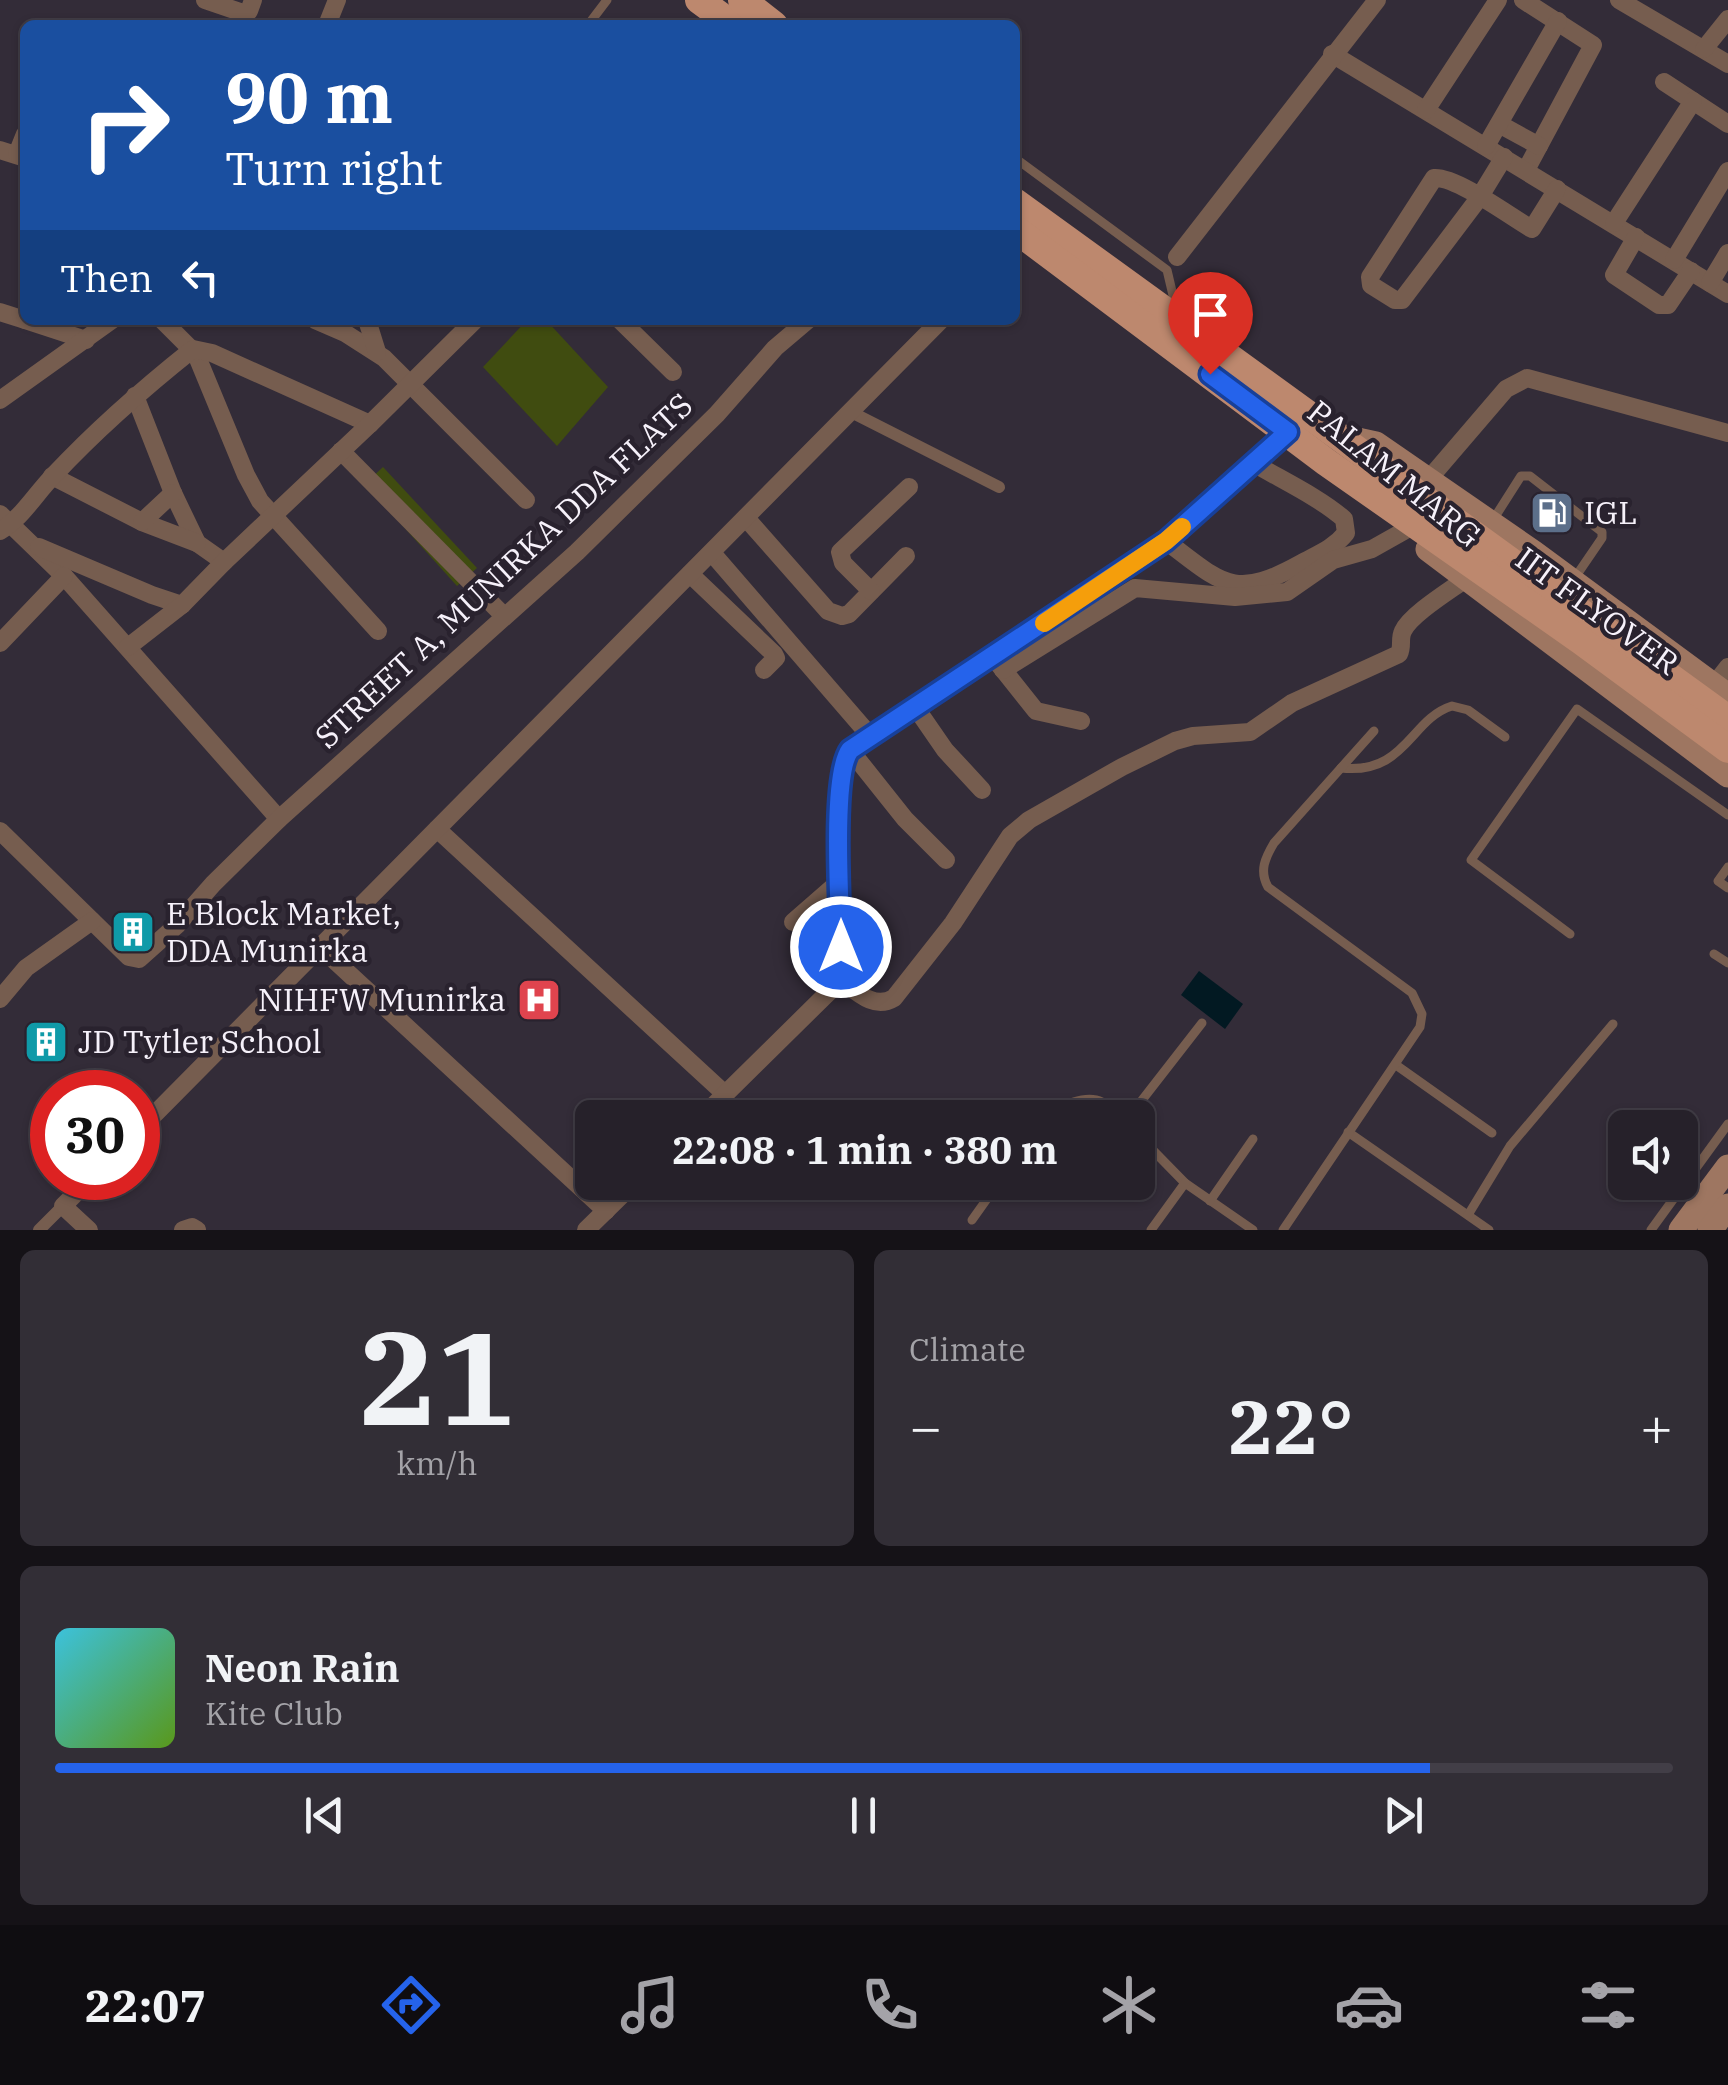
<!DOCTYPE html>
<meta charset="utf-8">
<style>
body{margin:0;font-family:"IBM Plex Serif",serif;background:#322e36;color:#f1f3f6;height:100vh;display:flex;flex-direction:column;font-size:38px;white-space:nowrap}
*{box-sizing:border-box;margin:0}
p{font-size:32px;color:#a4a3a8}
.icon{flex:none;width:55px;height:55px;fill:none;stroke:currentColor;stroke-width:2;stroke-linecap:round;stroke-linejoin:round}
.map{position:relative;height:1230px;overflow:hidden}
.details{display:flex;flex-direction:column;gap:20px;padding:20px;background:#151217;flex:1}
.details>*{flex:none}
.top-card{position:absolute;left:20px;top:20px;width:1000px;height:305px;border-radius:15px;box-shadow:0 2px 8px #0004,0 0 0 2px #423e47;background:#1a4fa0;color:#fff;overflow:hidden}
.fabs{position:absolute;left:1608px;top:1110px;display:grid;gap:20px}
.fabs a{display:grid;place-items:center;width:90px;height:90px;border-radius:15px;background:#26212a;box-shadow:0 2px 8px #0004,0 0 0 2px #423e47;font-size:50px}
.speed{position:absolute;left:30px;top:1070px;display:flex;gap:20px;font-size:50px;font-weight:700;text-align:center}
.speed>*{display:grid;place-content:center;width:130px;height:130px;border-radius:50%;background:#26212a;box-shadow:0 2px 8px #0004,0 0 0 2px #423e47;line-height:1}
.speed .limit{border:15px solid #d22;background:#fff;color:#111}
.pin{position:absolute;display:grid;place-items:center;width:85px;height:85px;color:#fff;margin:-102px -42px;border-radius:50% 50% 50% 0;rotate:-45deg;box-shadow:0 0 10px #0007}
.pin .icon{rotate:45deg}
.me{position:absolute;width:110px;margin:-55px;rotate:0deg;stroke-linejoin:round;filter:drop-shadow(0 0 8px #0008)}
.turn{display:flex;align-items:center;gap:35px;height:210px;padding:0 40px;font-size:45px}
.turn .icon{width:130px;height:130px;stroke-width:2.5}
.turn b{display:block;font-size:70px;line-height:85px}
.then{display:flex;align-items:center;height:95px;padding:0 40px;background:#0003;gap:20px;font-size:38px}
.big{font-size:75px;font-weight:700;line-height:1.1}
.details .widget{flex:1;display:flex;flex-direction:column;justify-content:center;gap:15px;min-width:0;padding:0 35px;border-radius:15px;background:#322e36}
.details .dial{align-items:center;gap:0}
.dial b{font-size:130px;line-height:1}
.song{display:flex;align-items:center;gap:30px}
.cover{width:120px;height:120px;border-radius:15px;background:linear-gradient(135deg,hsl(190 70% 55%),hsl(90 70% 35%))}
.played{height:10px;border-radius:5px;background:linear-gradient(90deg,#2563eb 85%,#423e47 85%)}
.keys{display:flex;justify-content:space-around;direction:ltr}
.heat{display:flex;justify-content:space-between;align-items:center;font-size:55px;direction:ltr}
.details .tiles{flex:1;display:grid;gap:20px;grid-template-columns:1fr 1fr}
.widget:last-child{grid-column:span 2}
.trip{position:absolute;left:575px;top:1100px;width:580px;height:100px;border-radius:15px;background:#26212a;box-shadow:0 2px 8px #0004,0 0 0 2px #423e47;font-weight:700;line-height:100px;text-align:center}
.tab-bar{display:flex;height:160px;justify-content:space-around;align-items:center;background:#0f0d11;color:#a4a3a8}
.tab-bar .icon{width:70px;height:70px}
.tab-bar .selected{color:#2563eb}
.tab-bar b{font-size:45px;color:#f1f3f6}
.map>svg:first-child{display:block}
.green{fill:#404c10}
.water{fill:#021922}
.lines{fill:none;stroke-linecap:round;stroke-linejoin:round}
.service{stroke:#765d4f;stroke-width:9}
.pedestrian{stroke:#765d4f;stroke-width:12}
.minor{stroke:#765d4f;stroke-width:18}
.secondary{stroke:#9e7661;stroke-width:25}
.primary{stroke:#bd886e;stroke-width:28}
.route-casing{stroke:#184099;stroke-width:25}
.route{stroke:#2563eb;stroke-width:18}
.slow{stroke:#f59e0b;stroke-width:18}
.labels{text-anchor:middle;stroke-width:9;stroke-linejoin:round;paint-order:stroke}
.street-label{font-size:32px;fill:#f6f1fa;stroke:#29222e}
.poi-label{font-size:32px;fill:#f6f1fa;stroke:#29222e;text-anchor:start}
</style>
<div class="map">
<svg width="1728" height="1230" viewBox="0 0 1728 1230">
<rect width="100%" height="100%" fill="#332c38"/>
<g class="green">
<polygon points="527,320 546,320 608,387 557,446 483,367"/>
<polygon points="383,467 477,568 457,586 365,484"/>
</g>
<polygon class="water" points="1199,971 1243,1004 1225,1029 1181,995"/>
<g class="lines">
<g class="service">
<polyline points="588,25 607,0"/>
<polyline points="1015,158 1167,270 1176,308"/>
<polyline points="1493,520 1521,476 1530,476 1602,532 1602,538 1574,579"/>
<path d="M1341,768c65,7 69,-49 111,-62l16,4 37,27"/>
<polyline points="1728,867 1718,881 1728,888"/>
<polyline points="1570,934 1471,860 1577,709 1728,815"/>
<polyline points="1714,954 1728,963"/>
<polyline points="1396,1065 1492,1133"/>
<path d="M1048,1118c12,-13 38,-24 54,-16 7,4 14,11 21,16"/>
<polyline points="1134,1118 1139,1104 1202,1023"/>
<polyline points="1348,1132 1489,1230"/>
<polyline points="1138,1135 1185,1183 1253,1230"/>
<polyline points="1210,1201 1253,1139"/>
<polyline points="1468,1215 1510,1146 1613,1024"/>
<polyline points="972,1220 999,1182"/>
<polyline points="1151,1230 1185,1183"/>
<path d="M1283,1230l137,-203 2,-13 -10,-21 -144,-106c-9,-16 -3,-29 6,-44l100,-112"/>
<polyline points="1651,1230 1728,1124"/>
</g>
<g class="pedestrian">
<polyline points="851,412 999,487"/>
<polyline points="39,1230 63,1206"/>
</g>
<g class="minor">
<polyline points="205,0 243,13 249,11 253,0"/>
<polyline points="1523,0 1593,45 1526,170"/>
<polyline points="1619,0 1728,64"/>
<polyline points="327,25 337,0"/>
<polyline points="1704,49 1728,19"/>
<polyline points="1332,54 1728,294"/>
<polyline points="1664,82 1728,124"/>
<polyline points="1426,110 1498,0"/>
<polyline points="1499,124 1539,146"/>
<polyline points="1486,146 1558,21"/>
<polyline points="0,150 25,158"/>
<polyline points="17,154 25,134"/>
<path d="M1504,157l-25,41 -77,102h-7l-24,-15 -1,-8 64,-99c22,-2 77,39 98,51l25,-40"/>
<polyline points="1614,223 1693,101"/>
<polyline points="1636,237 1614,275 1659,305 1668,305 1691,271"/>
<polyline points="1177,257 1377,0"/>
<polyline points="1674,260 1728,171"/>
<polyline points="1710,283 1728,253"/>
<polyline points="0,312 25,320"/>
<polyline points="25,320 86,340"/>
<polyline points="162,320 196,354 246,475 260,501 378,631"/>
<polyline points="315,320 345,333 384,358 526,500"/>
<polyline points="367,320 377,352"/>
<polyline points="620,320 673,372"/>
<polyline points="135,396 173,493 197,543 224,562"/>
<polyline points="0,400 112,320"/>
<polyline points="341,451 504,616"/>
<polyline points="52,476 142,522 197,543"/>
<polyline points="1428,480 1506,389 1527,378 1728,433"/>
<polyline points="0,514 64,576 279,819"/>
<polyline points="746,518 828,611 842,616 849,614 906,556"/>
<polyline points="142,522 173,493"/>
<path d="M0,531c22,-13 36,-38 54,-56 43,-46 90,-87 139,-126l19,4 158,71"/>
<path d="M1166,541c56,42 67,60 134,23 18,-10 33,-15 46,-31l-2,-14c-24,-21 -60,-38 -89,-55"/>
<polyline points="39,547 152,595 182,605"/>
<polyline points="712,553 872,738"/>
<polyline points="690,574 774,654 776,658 764,670"/>
<polyline points="871,591 843,563 840,552 909,487"/>
<polyline points="0,643 64,576"/>
<polyline points="128,647 182,605 224,562 370,424 475,320"/>
<polyline points="997,662 1036,711 1081,721"/>
<polyline points="1003,670 1135,588 1235,597 1287,592 1333,560 1372,549 1404,531"/>
<polyline points="1714,685 1728,667"/>
<polyline points="916,708 945,750 982,790"/>
<polyline points="850,750 905,819 946,860"/>
<polyline points="437,829 725,1094"/>
<polyline points="0,831 129,957 139,959 177,925 213,884 279,819 577,552 717,414 775,348 808,320"/>
<polyline points="793,922 840,881"/>
<polyline points="320,947 606,1211"/>
<path d="M841,980c16,12 33,30 53,18l59,-75 57,-87 19,-16 93,-53 53,-26 18,-5 57,-4 42,-29 107,-49c4,-8 0,-15 4,-23 8,-17 48,-41 64,-53"/>
<polyline points="0,999 26,968 92,921"/>
<polyline points="701,1118 841,980 840,786 844,759 850,750 1166,541 1271,451 1288,432"/>
<polyline points="138,1131 941,320"/>
<polyline points="89,1230 63,1206 91,1178"/>
<polyline points="183,1230 192,1227 197,1230"/>
<polyline points="586,1230 635,1182"/>
</g>
<g class="secondary">
<polyline points="1339,436 1376,444 1534,553 1728,696"/>
<polyline points="1428,549 1728,775"/>
<polyline points="1681,1230 1728,1167"/>
<polyline points="1710,1230 1728,1206"/>
</g>
<g class="primary">
<polyline points="699,0 733,25"/>
<polyline points="742,0 774,25"/>
<polyline points="1015,202 1728,719"/>
<polyline points="1015,229 1326,462 1580,640 1728,749"/>
</g>
</g>
<g class="lines">
<defs>
<path id="route" d="M841,947c-1,-38 -10,-172 9,-197l316,-209 122,-109 -78,-58"/>
</defs>
<use href="#route" class="route-casing"/>
<use href="#route" class="route"/>
<polyline class="slow" points="1044,623 1166,541 1182,527"/>
</g>
<defs>
<symbol id="fuel-square" viewBox="-11 -11 22 22"><rect x="-9" y="-9" width="18" height="18" rx="4" fill="#5c6f8a" stroke="#29222e"/><path d="M-5.5-6h7V0h2V4h1.3V-2.5L3-4.5l.8-.8L6-3V5H2.5V1h-1V6h-7ZM-4.2-4.7v3.2H.2V-4.7Z" fill="#fff"/></symbol>
<symbol id="building-square" viewBox="-11 -11 22 22"><rect x="-9" y="-9" width="18" height="18" rx="4" fill="#0f9aa8" stroke="#29222e"/><path d="M-4-6H4V6H1V3H-1V6H-4ZM-2.5-4.3h1.7v1.8h-1.7ZM.8-4.3h1.7v1.8H.8ZM-2.5-1h1.7V.8h-1.7ZM.8-1h1.7V.8H.8Z" fill="#fff"/></symbol>
<symbol id="hospital-square" viewBox="-11 -11 22 22"><rect x="-9" y="-9" width="18" height="18" rx="4" fill="#e0444e" stroke="#29222e"/><path d="M-5-5h3v3.5h4V-5h3V5h-3V1.5h-4V5h-3Z" fill="#fff"/></symbol>
</defs>
<g fill-rule="evenodd">
<use href="#fuel-square" x="1527" y="488" width="50" height="50"/>
<use href="#building-square" x="108" y="907" width="50" height="50"/>
<use href="#hospital-square" x="514" y="975" width="50" height="50"/>
<use href="#building-square" x="21" y="1017" width="50" height="50"/>
</g>
<g class="labels">
<g class="street-label">
<text transform="translate(1394 474) rotate(39)" y="11">PALAM MARG</text>
<text transform="translate(504 571) rotate(-43)" y="11">STREET A, MUNIRKA DDA FLATS</text>
<text transform="translate(1597 611) rotate(36)" y="11">IIT FLYOVER</text>
</g>
<g class="poi-label">
<text x="1584" y="524">IGL</text>
<text x="166" y="925">E Block Market,<tspan x="166" dy="37">DDA Munirka</tspan></text>
<text x="506" y="1011" text-anchor="end">NIHFW Munirka</text>
<text x="78" y="1053">JD Tytler School</text>
</g>
</g>
</svg>
<div class="fabs">
<a><svg class="icon" aria-label="sound" viewBox="0 0 24 24"><path d="M4 9h4l5-4v14l-5-4H4zM17 9q2 3 0 6"/></svg></a>
</div>
<div class="speed"><div class="limit">30</div></div>
<div class="pin" style="left:1210px;top:374px;background:#d93025"><svg class="icon" aria-label="arrive" viewBox="0 0 24 24"><path d="M6 21V4h12l-3 4 3 4H6"/></svg></div>
<svg class="me" style="left:841px;top:947px" viewBox="-20 -20 40 40"><circle r="17" fill="#2563eb" stroke="#fff" stroke-width="3"/><path d="M0-11L8 9 0 5-8 9z" fill="#fff"/></svg>
<div class="trip">22:08 · 1 min · 380 m</div>
<div class="top-card">
<div class="turn"><svg class="icon" aria-label="right" viewBox="0 0 24 24"><path d="M7 20v-9h11M14 6l5 5-5 5"/></svg><div><b>90 m</b>Turn right</div></div>
<div class="then">Then<svg class="icon" aria-label="left" viewBox="0 0 24 24"><path d="M17 20v-9H6M10 6l-5 5 5 5"/></svg></div>
</div>
</div>
<section class="details">
<div class="tiles">
<div class="widget dial"><b>21</b><p>km/h</p></div>
<div class="widget"><p>Climate</p>
<div class="heat"><a>−</a><b class="big">22°</b><a>+</a></div>
</div>
<div class="widget">
<div class="song"><i class="cover"></i><div><b>Neon Rain</b><p>Kite Club</p></div></div>
<div class="played"></div>
<div class="keys"><svg class="icon" aria-label="previous" viewBox="0 0 24 24"><path d="M18 5L8 12l10 7zM5 5v14"/></svg><svg class="icon" aria-label="pause" viewBox="0 0 24 24"><path d="M8 5v14M16 5v14"/></svg><svg class="icon" aria-label="next" viewBox="0 0 24 24"><path d="M6 5l10 7-10 7zM19 5v14"/></svg></div>
</div>
</div>
</section>
<nav class="tab-bar">
<b>22:07</b>
<svg class="icon selected" aria-label="directions" viewBox="0 0 24 24"><path d="M12 3l9 9-9 9-9-9zM9 14v-3h6M13 9l2 2-2 2"/></svg>
<svg class="icon" aria-label="music" viewBox="0 0 24 24"><path d="M9 18V5l10-2v13"/><circle cx="6" cy="18" r="3"/><circle cx="16" cy="16" r="3"/></svg>
<svg class="icon" aria-label="phone" viewBox="0 0 24 24"><path d="M5 4h4l2 5-3 2q2 4 5 5l2-3 5 2v4C11 20 4 13 5 4z"/></svg>
<svg class="icon" aria-label="climate" viewBox="0 0 24 24"><path d="M12 3v18M4 7l16 10M4 17L20 7"/></svg>
<svg class="icon" aria-label="car" viewBox="0 0 24 24"><path d="M5 17H2v-5l4-1 3-4h7l3 4 3 1v5h-3M9 17h6M6 11h13"/><circle cx="7" cy="17" r="2"/><circle cx="17" cy="17" r="2"/></svg>
<svg class="icon" aria-label="filters" viewBox="0 0 24 24"><path d="M4 7h16M4 17h16"/><circle cx="9" cy="7" r="2"/><circle cx="15" cy="17" r="2"/></svg>
</nav>
